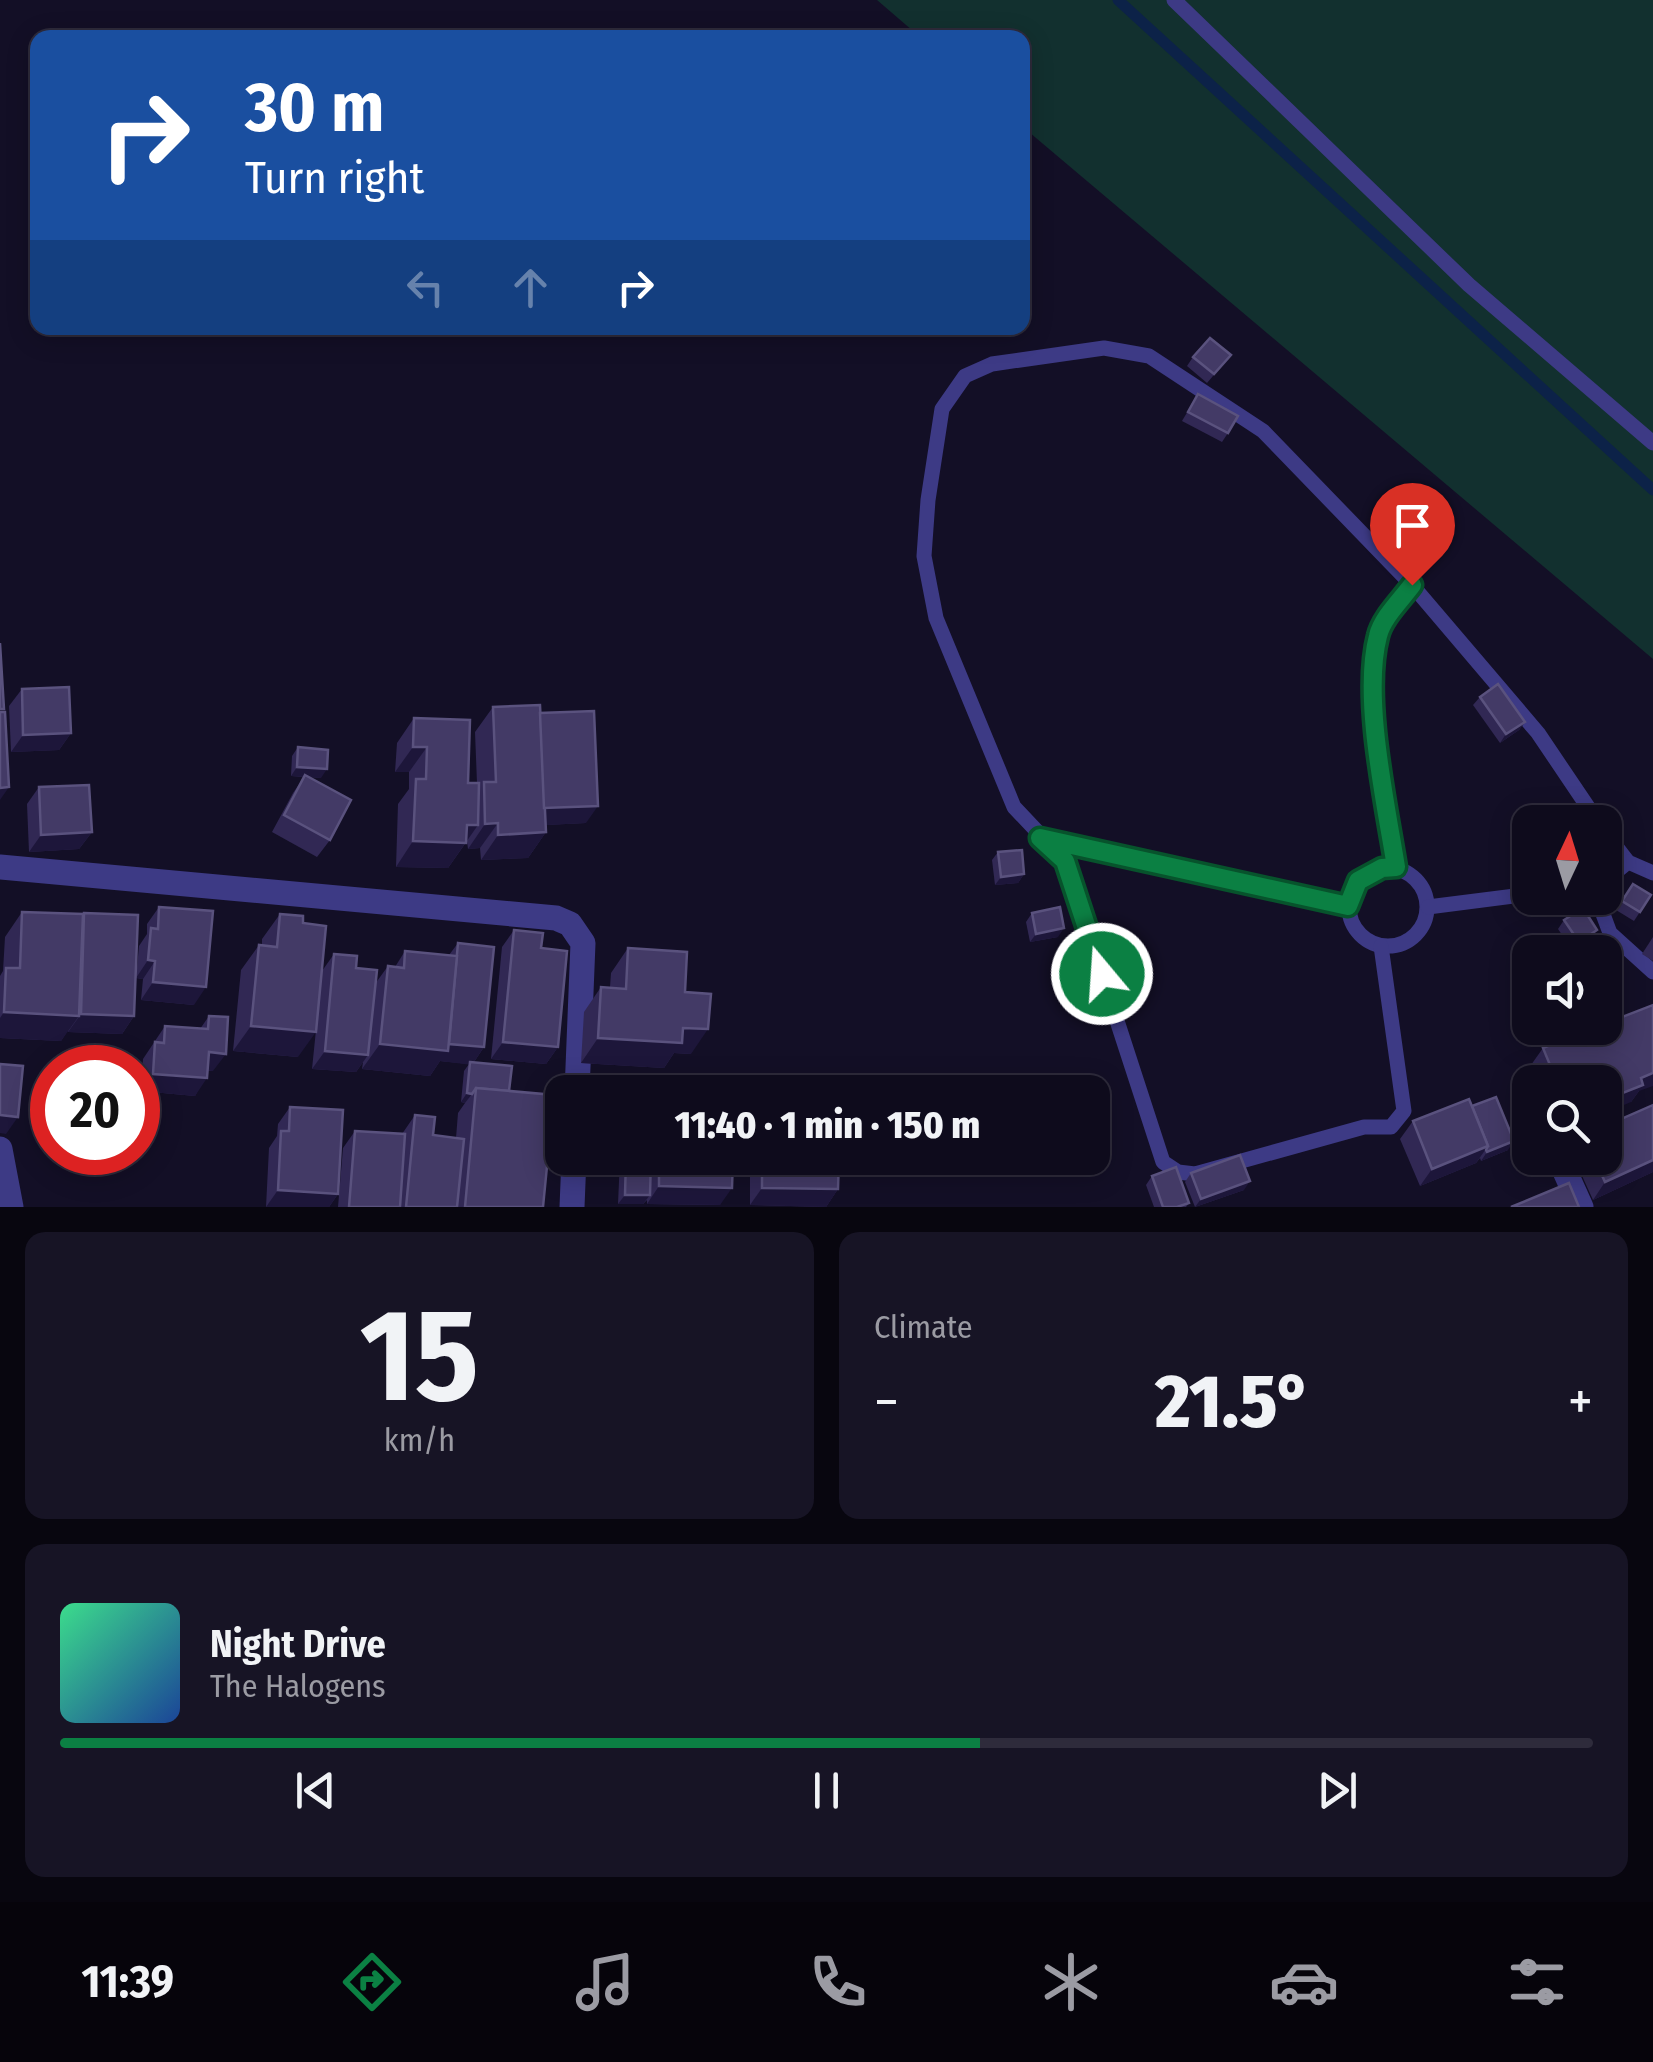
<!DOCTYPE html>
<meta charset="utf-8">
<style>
body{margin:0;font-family:"Fira Sans Condensed",sans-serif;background:#171425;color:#f1f3f6;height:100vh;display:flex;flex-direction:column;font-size:38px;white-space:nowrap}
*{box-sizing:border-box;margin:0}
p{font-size:32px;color:#9b9ba3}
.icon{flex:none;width:55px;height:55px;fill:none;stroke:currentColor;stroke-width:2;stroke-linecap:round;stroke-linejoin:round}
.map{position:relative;height:1207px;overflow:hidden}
.sheet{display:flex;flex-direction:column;gap:25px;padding:25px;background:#08060f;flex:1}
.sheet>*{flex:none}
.top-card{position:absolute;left:30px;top:30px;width:1000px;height:305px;border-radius:20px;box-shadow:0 5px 25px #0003,0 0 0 2px #2e2b3b;background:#1a4fa0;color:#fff;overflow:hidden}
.needle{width:65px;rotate:4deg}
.fabs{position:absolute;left:1512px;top:805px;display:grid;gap:20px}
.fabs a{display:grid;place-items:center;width:110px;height:110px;border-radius:20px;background:#0e0b1c;box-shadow:0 5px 25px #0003,0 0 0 2px #2e2b3b;font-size:50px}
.speed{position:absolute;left:30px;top:1045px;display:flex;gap:20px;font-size:50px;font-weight:700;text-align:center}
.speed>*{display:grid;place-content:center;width:130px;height:130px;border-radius:50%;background:#0e0b1c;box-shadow:0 5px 25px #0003,0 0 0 2px #2e2b3b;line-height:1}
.speed .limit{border:15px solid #d22;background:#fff;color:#111}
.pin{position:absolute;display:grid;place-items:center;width:85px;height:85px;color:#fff;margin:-102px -42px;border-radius:50% 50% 50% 0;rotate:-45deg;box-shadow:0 0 10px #0007}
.pin .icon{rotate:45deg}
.me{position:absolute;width:110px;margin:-55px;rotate:342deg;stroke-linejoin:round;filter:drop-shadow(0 0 8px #0008)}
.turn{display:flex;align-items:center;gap:35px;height:210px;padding:0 50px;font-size:45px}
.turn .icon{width:130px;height:130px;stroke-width:2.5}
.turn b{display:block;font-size:70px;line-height:85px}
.lanes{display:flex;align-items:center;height:95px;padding:0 50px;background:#0003;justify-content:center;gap:50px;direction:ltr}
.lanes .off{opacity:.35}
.big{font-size:75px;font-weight:800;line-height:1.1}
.sheet .tile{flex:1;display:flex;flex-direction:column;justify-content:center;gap:15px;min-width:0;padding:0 35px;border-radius:20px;background:#171425}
.sheet .dial{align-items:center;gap:0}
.dial b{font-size:130px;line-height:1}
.song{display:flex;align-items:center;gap:30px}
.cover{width:120px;height:120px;border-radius:15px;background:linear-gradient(135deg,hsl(150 70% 55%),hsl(220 70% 35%))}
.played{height:10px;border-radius:5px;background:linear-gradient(90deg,#0b8043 60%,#2e2b3b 60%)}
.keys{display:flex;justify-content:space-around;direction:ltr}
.heat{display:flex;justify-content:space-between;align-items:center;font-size:55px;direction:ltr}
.sheet .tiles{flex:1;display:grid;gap:25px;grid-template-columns:1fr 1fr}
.tile:last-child{grid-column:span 2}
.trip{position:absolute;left:545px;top:1075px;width:565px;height:100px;border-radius:20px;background:#0e0b1c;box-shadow:0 5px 25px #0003,0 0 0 2px #2e2b3b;font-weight:800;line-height:100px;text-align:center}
.dock{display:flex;height:160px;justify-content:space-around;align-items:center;background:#06040b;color:#9b9ba3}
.dock .icon{width:70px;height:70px}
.dock .current{color:#0b8043}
.dock b{font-size:45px;color:#f1f3f6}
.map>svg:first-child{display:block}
.green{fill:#12302f}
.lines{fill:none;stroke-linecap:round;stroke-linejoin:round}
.stream{stroke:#0c2248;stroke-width:11}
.lane{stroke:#3d3a85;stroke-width:15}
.street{stroke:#3d3a85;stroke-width:25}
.wall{fill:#312854}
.shaded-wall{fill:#1d163a}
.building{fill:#433a66;stroke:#5a527e;stroke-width:2.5}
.route-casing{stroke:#07532c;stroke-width:25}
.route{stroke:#0b8043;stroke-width:18}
</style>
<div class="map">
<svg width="1653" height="1207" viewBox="0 0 1653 1207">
<rect width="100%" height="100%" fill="#130f26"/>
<polygon class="green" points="877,0 1653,0 1653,659 1023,127 1022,38 920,37"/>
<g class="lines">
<polyline class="stream" points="1118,0 1653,490"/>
<g class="lane">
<polyline points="1174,0 1469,285 1653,443"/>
<polyline points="1605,832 1628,862 1653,873"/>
<polyline points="1044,839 1348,907"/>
<path d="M1396,867c-10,-64 -34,-169 -18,-231 4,-18 23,-36 34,-51"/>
<circle cx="1388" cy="907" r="39"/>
<polyline points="1605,881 1628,862"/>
<polyline points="1597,898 1610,933 1653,972"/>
<polyline points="1428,907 1530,894"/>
<polyline points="1381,946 1404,1111 1391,1127 1364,1127 1195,1174 1178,1172 1163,1162 1065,861 1014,807 936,618 924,556 928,500 942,409 965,376 992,364 1104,348 1149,356 1263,431 1412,585 1538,733 1598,822"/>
</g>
<g class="street">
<polyline points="0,867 556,918 570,924 583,943 577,1092"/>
<polyline points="0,1149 11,1207"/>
<polyline points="1559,1158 1581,1207"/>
<polyline points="572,1207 574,1158"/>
</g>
</g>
<g class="wall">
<polygon points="1231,355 1207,383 1187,366 1193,357"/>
<polygon points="1198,394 1228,433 1222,442 1182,421"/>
<polygon points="22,689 71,733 59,750 11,752 9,706"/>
<polygon points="1480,697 1525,722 1519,730 1500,743 1473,705"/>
<polygon points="493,707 540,713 586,823 545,825 546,832 528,858 481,860 480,848 468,849 467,841 448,868 396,867 398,804 409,789 409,772 395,772 397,743 414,718 468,783 477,783 475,732"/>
<polygon points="298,747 321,778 309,777 330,840 317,857 272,832 293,793 304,777 291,776 292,756"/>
<polygon points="39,787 92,832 79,849 29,852 27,804"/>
<polygon points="998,852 1024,874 1018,883 995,885 992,860"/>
<polygon points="1633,884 1651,895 1634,921 1616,910"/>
<polygon points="159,907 194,1005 141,1000 143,979 136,978 139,946 147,934 147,924"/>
<polygon points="22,912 83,915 134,1016 122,1034 68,1032 68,1030 61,1041 0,1038 0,976 3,971 5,937"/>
<polygon points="1032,913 1058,937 1030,942 1026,922"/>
<polygon points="280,914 298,1057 233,1051 241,970 259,945 262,945 262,939"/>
<polygon points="1564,920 1597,930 1591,939 1573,951 1558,929"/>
<polygon points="514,930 558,1047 546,1064 491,1059 502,947"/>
<polygon points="1653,937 1653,961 1642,954"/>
<polygon points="458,943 484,1047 474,1062 509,1091 543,1207 338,1207 343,1148 355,1131 402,1134 415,1115 433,1135 456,1138 458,1113 465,1103 461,1102 464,1071 469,1064 440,1061 430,1076 362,1069 363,1062 356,1072 312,1069 322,971 334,954 356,968 375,984 388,966 395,967 405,951 449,955"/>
<polygon points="628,948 685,992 691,1054 674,1053 664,1068 581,1063 584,1012 601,987 610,987 611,973"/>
<polygon points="209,1016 213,1071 208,1071 195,1096 141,1091 143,1059 165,1026 200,1029"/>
<polygon points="1617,1019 1639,1091 1631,1102 1605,1082 1538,1082 1531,1065 1543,1048 1592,1038 1608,1032"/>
<polygon points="1653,1105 1653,1172 1593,1200 1574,1158 1605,1158"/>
<polygon points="1472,1106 1508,1150 1481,1161 1480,1158 1476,1163 1420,1186 1400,1139 1413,1121"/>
<polygon points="290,1107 338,1194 329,1207 266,1207 269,1148 277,1136 278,1124"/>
<polygon points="620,1158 733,1158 720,1205 647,1204 647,1200 643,1204 618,1204"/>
<polygon points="750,1158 839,1158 838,1189 826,1207 750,1205"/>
<polygon points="1191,1173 1244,1190 1195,1207 1185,1182"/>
<polygon points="1152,1176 1189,1203 1186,1207 1154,1207 1146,1185"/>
</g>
<g class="shaded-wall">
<polygon points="1525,722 1519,730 1500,743 1506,734"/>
<polygon points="71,733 59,750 11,752 23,735"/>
<polygon points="413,747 427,747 409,772 395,772"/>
<polygon points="297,767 327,769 321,778 291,776"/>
<polygon points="9,787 0,800 0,788"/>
<polygon points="598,806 586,823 528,826 540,808"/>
<polygon points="498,823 480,848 468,849 485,824"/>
<polygon points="467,825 478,825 448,868 396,867 413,841"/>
<polygon points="92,832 79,849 29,852 41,835"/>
<polygon points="546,832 528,858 481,860 498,835"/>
<polygon points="1024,874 1018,883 995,885 1001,877"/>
<polygon points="1064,928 1058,937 1030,942 1036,934"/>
<polygon points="1597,930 1591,939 1573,951 1579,942"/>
<polygon points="148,960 155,961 143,979 136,978"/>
<polygon points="153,982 206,987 194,1005 141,1000"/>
<polygon points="4,1012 79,1016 61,1041 0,1038 0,1018"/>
<polygon points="81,1014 134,1016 122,1034 68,1032"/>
<polygon points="251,1026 316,1032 298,1057 233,1051"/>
<polygon points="683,1028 708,1029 691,1054 674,1053 664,1068 581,1063 598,1038"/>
<polygon points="503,1042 558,1047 546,1064 491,1059"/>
<polygon points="380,1044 448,1044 484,1047 472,1065 440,1061 430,1076 362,1069"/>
<polygon points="325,1051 368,1055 356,1072 312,1069"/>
<polygon points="209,1052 226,1054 213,1071 197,1070"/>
<polygon points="1653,1073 1653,1086 1639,1091 1631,1102 1605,1113 1605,1100 1641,1078"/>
<polygon points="153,1074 207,1078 195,1096 141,1091"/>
<polygon points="467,1093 472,1094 465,1103 461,1102"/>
<polygon points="0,1115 18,1117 6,1134 0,1133"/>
<polygon points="1514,1141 1508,1150 1481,1161 1487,1152"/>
<polygon points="1488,1146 1476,1163 1420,1186 1432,1169"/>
<polygon points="1653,1160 1653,1172 1593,1200 1605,1182"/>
<polygon points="1250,1181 1244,1190 1195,1207 1201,1199"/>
<polygon points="659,1186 732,1188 720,1205 647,1204"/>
<polygon points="762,1188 838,1189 826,1207 750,1205"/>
<polygon points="278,1190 338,1194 329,1207 266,1207"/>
<polygon points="625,1195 650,1195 643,1204 618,1204"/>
</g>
<g class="building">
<polygon points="1210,338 1231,355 1214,374 1193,357"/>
<polygon points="1198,394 1238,416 1228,433 1188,412"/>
<polygon points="0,643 4,709 0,709"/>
<polygon points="1498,684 1525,722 1506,734 1480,697"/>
<polygon points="69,687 71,733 23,735 22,689"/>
<polygon points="540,705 546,832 498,835 498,823 485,824 484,782 496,782 493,707"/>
<polygon points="594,711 598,806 544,808 540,713"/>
<polygon points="0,712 5,712 9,787 0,788"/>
<polygon points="414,718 470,720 468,783 479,783 478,825 467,825 466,843 413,841 416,779 426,779 427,747 413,747"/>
<polygon points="298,747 328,750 327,769 297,767"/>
<polygon points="305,775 351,800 330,840 284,815"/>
<polygon points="89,785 92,832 41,835 39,787"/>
<polygon points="1022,850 1024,874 1001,877 998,852"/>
<polygon points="1633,884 1651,895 1640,912 1622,901"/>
<polygon points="159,907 213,911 206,987 153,982 155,961 148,960 151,928 158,929"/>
<polygon points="1060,907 1064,928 1036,934 1032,913"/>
<polygon points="1583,908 1597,930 1579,942 1564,920"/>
<polygon points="22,912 83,914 79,1016 4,1012 6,968 20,968"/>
<polygon points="84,913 138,915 134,1016 81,1014"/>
<polygon points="280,914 303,916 303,923 326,926 316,1032 251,1026 259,945 277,947"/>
<polygon points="514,930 543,933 541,948 567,951 558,1047 503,1042"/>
<polygon points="458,943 494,947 484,1047 449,1044"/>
<polygon points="628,948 687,952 685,992 711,994 708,1029 683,1028 682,1043 598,1038 601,987 626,989"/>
<polygon points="405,951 457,956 448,1051 380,1044 388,966 404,968"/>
<polygon points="334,954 357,956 356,968 377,970 368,1055 325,1051"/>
<polygon points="1653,1005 1653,1073 1641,1078 1643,1085 1605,1100 1605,1082 1557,1082 1543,1048 1589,1029 1592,1038 1620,1027 1617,1019"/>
<polygon points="209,1016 228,1017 226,1054 209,1052 207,1078 153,1074 155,1042 164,1043 165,1026 208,1029"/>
<polygon points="470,1062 512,1066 509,1091 476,1088 472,1094 467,1093"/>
<polygon points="0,1064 23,1066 18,1117 0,1115"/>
<polygon points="476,1088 554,1095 543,1207 465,1207"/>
<polygon points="1496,1097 1514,1141 1487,1152 1486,1150 1488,1146 1472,1106"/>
<polygon points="1469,1099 1488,1146 1432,1169 1413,1121"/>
<polygon points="1653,1105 1653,1160 1605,1182 1594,1158 1605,1158 1605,1126"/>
<polygon points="290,1107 343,1110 338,1194 278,1190 281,1131 289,1131"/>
<polygon points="415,1115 435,1117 433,1135 464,1139 457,1207 406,1207"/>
<polygon points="355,1131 405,1134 400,1207 349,1207"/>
<polygon points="1240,1155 1250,1181 1201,1199 1191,1173"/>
<polygon points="626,1158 651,1158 650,1195 625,1195"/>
<polygon points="659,1158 733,1158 732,1188 659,1186"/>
<polygon points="762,1158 839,1158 838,1189 762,1188"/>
<polygon points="1176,1167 1189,1203 1177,1207 1163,1207 1152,1176"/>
<polygon points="1569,1183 1579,1207 1511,1207"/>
</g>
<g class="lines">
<defs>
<path id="route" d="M1102,974l-37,-113 -25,-23 308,68 10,-25 24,-13 14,-1c-10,-63 -34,-170 -18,-231 4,-18 23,-36 34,-51"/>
</defs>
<use href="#route" class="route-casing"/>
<use href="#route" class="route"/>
</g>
</svg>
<div class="fabs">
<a><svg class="needle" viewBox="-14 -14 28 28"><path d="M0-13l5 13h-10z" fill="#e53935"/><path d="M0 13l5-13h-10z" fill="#9b9ba3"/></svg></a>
<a><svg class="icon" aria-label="sound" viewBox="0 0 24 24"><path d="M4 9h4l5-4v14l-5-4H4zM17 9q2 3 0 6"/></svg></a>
<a><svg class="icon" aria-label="search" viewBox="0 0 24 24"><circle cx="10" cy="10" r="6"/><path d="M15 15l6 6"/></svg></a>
</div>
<div class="speed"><div class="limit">20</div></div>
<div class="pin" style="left:1412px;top:585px;background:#d93025"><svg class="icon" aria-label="arrive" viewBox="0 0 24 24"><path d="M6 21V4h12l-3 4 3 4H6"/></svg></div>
<svg class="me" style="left:1102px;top:974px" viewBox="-20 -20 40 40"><circle r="17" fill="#0b8043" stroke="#fff" stroke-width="3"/><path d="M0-11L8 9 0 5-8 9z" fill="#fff"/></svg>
<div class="trip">11:40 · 1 min · 150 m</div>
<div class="top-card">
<div class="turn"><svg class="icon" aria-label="right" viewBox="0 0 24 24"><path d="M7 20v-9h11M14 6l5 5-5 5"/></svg><div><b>30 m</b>Turn right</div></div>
<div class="lanes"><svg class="icon off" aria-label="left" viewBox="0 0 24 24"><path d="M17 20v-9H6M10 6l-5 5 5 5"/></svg><svg class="icon off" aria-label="ahead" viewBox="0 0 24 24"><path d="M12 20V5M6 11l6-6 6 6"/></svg><svg class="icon" aria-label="right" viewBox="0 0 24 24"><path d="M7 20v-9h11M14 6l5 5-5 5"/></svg></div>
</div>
</div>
<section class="sheet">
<div class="tiles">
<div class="tile dial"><b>15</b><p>km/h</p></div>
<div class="tile"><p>Climate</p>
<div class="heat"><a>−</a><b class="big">21.5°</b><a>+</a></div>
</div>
<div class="tile">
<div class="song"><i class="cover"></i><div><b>Night Drive</b><p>The Halogens</p></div></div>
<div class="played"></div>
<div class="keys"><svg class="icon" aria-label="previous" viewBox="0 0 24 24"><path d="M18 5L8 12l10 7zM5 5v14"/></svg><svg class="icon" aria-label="pause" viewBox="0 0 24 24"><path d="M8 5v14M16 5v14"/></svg><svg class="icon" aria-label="next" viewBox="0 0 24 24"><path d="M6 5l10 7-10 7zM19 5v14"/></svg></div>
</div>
</div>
</section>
<nav class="dock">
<b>11:39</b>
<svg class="icon current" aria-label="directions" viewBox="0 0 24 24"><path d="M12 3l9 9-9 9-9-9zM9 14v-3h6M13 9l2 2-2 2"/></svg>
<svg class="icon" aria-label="music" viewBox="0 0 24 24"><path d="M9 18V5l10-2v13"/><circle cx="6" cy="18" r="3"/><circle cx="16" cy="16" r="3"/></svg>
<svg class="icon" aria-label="phone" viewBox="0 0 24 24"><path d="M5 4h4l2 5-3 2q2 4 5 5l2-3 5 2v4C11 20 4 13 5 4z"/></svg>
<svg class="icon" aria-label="climate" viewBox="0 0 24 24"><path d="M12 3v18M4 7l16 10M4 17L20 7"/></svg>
<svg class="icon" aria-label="car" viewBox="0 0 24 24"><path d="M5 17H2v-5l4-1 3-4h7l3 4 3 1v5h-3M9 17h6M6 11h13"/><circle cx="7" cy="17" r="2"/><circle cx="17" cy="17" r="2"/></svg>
<svg class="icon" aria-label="filters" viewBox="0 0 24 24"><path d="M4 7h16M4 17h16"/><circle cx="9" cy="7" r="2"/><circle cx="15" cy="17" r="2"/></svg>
</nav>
